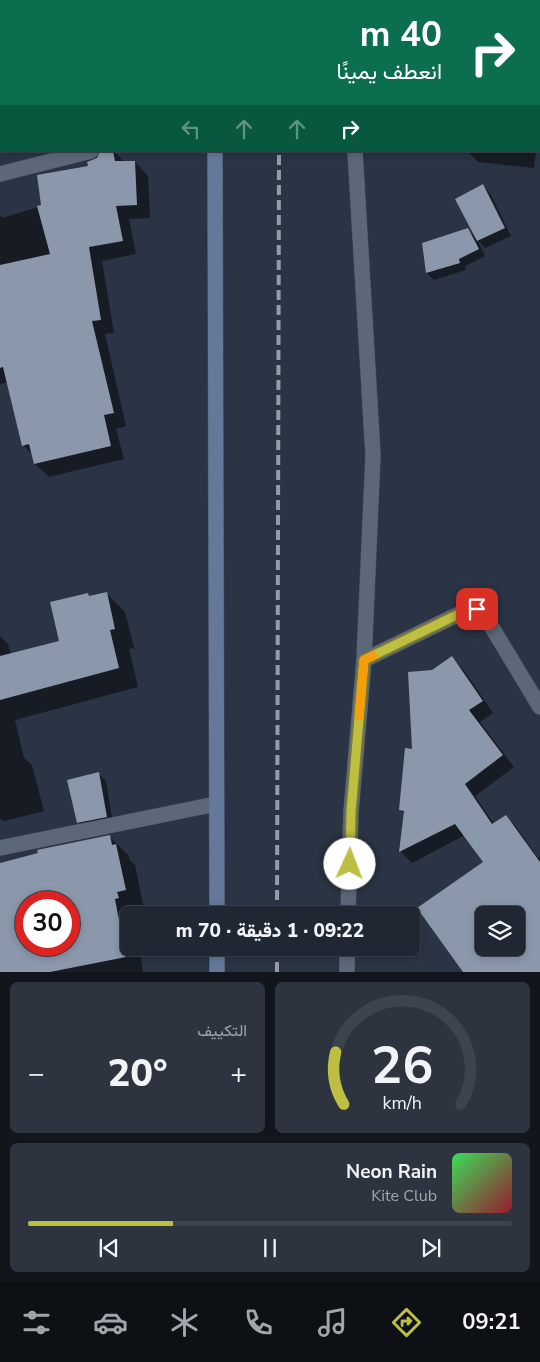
<!DOCTYPE html>
<html lang="ar">
<meta charset="utf-8">
<style>
body{margin:0;font-family:"Nunito Sans",Vazirmatn,sans-serif;background:#2d333f;color:#f1f3f6;direction:rtl;height:100vh;display:flex;flex-direction:column;font-size:19px;white-space:nowrap}
*{box-sizing:border-box;margin:0}
p{font-size:16px;color:#a2a5ac}
.icon{flex:none;width:28px;height:28px;fill:none;stroke:currentColor;stroke-width:2;stroke-linecap:round;stroke-linejoin:round}
.map{position:relative;height:972px;overflow:hidden;direction:ltr}
.sheet{display:flex;flex-direction:column;gap:10px;padding:10px;background:#12151c;flex:1}
.sheet>*{flex:none}
.top-card{position:absolute;left:0px;top:0px;width:540px;height:152px;box-shadow:0 2px 8px #0003,0 0 0 1px #3d444e;direction:rtl;background:#0b6e4f;color:#fff;overflow:hidden}
.controls{position:absolute;left:475px;top:906px;display:grid;gap:10px}
.controls a{display:grid;place-items:center;width:50px;height:50px;border-radius:8px;background:#202733;box-shadow:0 2px 8px #0003,0 0 0 1px #3d444e;font-size:25px}
.speed{position:absolute;left:15px;top:891px;display:flex;gap:10px;font-size:25px;font-weight:700;text-align:center}
.speed>*{display:grid;place-content:center;width:65px;height:65px;border-radius:50%;background:#202733;box-shadow:0 2px 8px #0003,0 0 0 1px #3d444e;line-height:1}
.speed .limit{border:8px solid #d22;background:#fff;color:#111}
.pin{position:absolute;display:grid;place-items:center;width:42px;height:42px;color:#fff;margin:-21px;border-radius:10px;box-shadow:0 2px 8px #0006}
.me{position:absolute;width:55px;margin:-28px;rotate:2deg;stroke-linejoin:round;filter:drop-shadow(0 0 4px #0008)}
.turn{display:flex;align-items:center;gap:18px;height:105px;padding:0 15px;font-size:22px}
.turn .icon{width:65px;height:65px;stroke-width:2.5}
.turn b{display:block;font-size:35px;line-height:42px}
.lanes{display:flex;align-items:center;height:48px;padding:0 15px;background:#0003;justify-content:center;gap:25px;direction:ltr}
.lanes .off{opacity:.35}
.big{font-size:38px;font-weight:800;line-height:1.1}
.sheet .card{flex:1;display:flex;flex-direction:column;justify-content:center;gap:8px;min-width:0;padding:0 18px;border-radius:8px;background:#2d333f}
.sheet .dial{align-items:center;gap:0}
.dial svg{height:130px;overflow:visible;fill:none;stroke:#3d444e;stroke-width:7;stroke-linecap:round;text-anchor:middle}
.dial text{fill:#f1f3f6;stroke:none}
.song{display:flex;align-items:center;gap:15px}
.cover{width:60px;height:60px;border-radius:8px;background:linear-gradient(135deg,hsl(130 70% 55%),hsl(350 70% 35%))}
.played{height:5px;border-radius:2px;background:linear-gradient(90deg,#bebf42 30%,#3d444e 30%)}
.keys{display:flex;justify-content:space-around;direction:ltr}
.heat{display:flex;justify-content:space-between;align-items:center;font-size:28px;direction:ltr}
.sheet .tiles{flex:1;display:grid;gap:10px;grid-template-columns:1fr 1fr}
.card:last-child{grid-column:span 2}
.trip{position:absolute;left:120px;top:906px;width:300px;height:50px;border-radius:8px;background:#202733;box-shadow:0 2px 8px #0003,0 0 0 1px #3d444e;font-weight:800;line-height:50px;text-align:center;direction:rtl}
.tab-bar{display:flex;height:80px;justify-content:space-around;align-items:center;background:#0d1014;color:#a2a5ac}
.tab-bar .icon{width:35px;height:35px}
.tab-bar .on{color:#bebf42}
.tab-bar b{font-size:22px;color:#f1f3f6}
.map>svg:first-child{display:block}
.shadow{fill:#0007;fill-rule:evenodd}
.building{fill:#8b97ab;fill-rule:evenodd}
.lines{fill:none;stroke-linecap:round;stroke-linejoin:round}
.street-casing{stroke:#49515f;stroke-width:16}
.secondary-casing{stroke:#49515f;stroke-width:16}
.street{stroke:#5c687a;stroke-width:15}
.secondary{stroke:#647999;stroke-width:15}
.rail{stroke:#949ca8;stroke-width:4;stroke-dasharray:10 5;stroke-linecap:butt}
.route-casing{stroke:#7c7c2b;stroke-width:12}
.route{stroke:#bebf42;stroke-width:9}
.slow{stroke:#f59e0b;stroke-width:9}
</style>
<div class="map">
<svg width="540" height="972" viewBox="0 0 540 972">
<rect width="100%" height="100%" fill="#2a3444"/>
<g class="shadow">
<polygon points="0,76 1,76 0,123"/>
<polygon points="539,85 540,87 540,129 539,129"/>
<polygon points="103,151 114,151 125,163 135,162 148,176 150,218 129,219 136,254 102,261 114,333 105,334 126,426 116,429 124,459 49,477 35,464 33,455 23,445 8,382 0,384 0,215 2,218 42,206 90,167"/>
<polygon points="467,151 536,151 534,168 478,162"/>
<polygon points="483,185 490,193 511,236 485,248 477,239 485,256 465,266 466,270 434,280 427,273 423,244 468,230 476,238"/>
<polygon points="106,593 125,612 134,648 129,649 138,687 15,720 24,758 32,765 44,811 4,821 0,819 0,636 8,644 11,655 60,642 88,594 90,597"/>
<path d="M452,658l11,11 30,44 -13,9 34,45 -39,29 19,28 12,-8 11,12 21,30 2,-2v116h-76l21,-109 -20,-28 -53,28 -11,-11 4,-38 -4,-4 31,-138zM484,915h32v33h-32z"/>
<polygon points="98,773 106,781 113,824 85,830 78,822"/>
<path d="M110,837l19,19v3l6,6 9,44 -8,2v4h-7v33h10l4,24h-143v-108zM26,902h43v43h-43z"/>
</g>
<g class="building">
<polygon points="100,151 113,151 115,161 135,161 137,205 116,206 123,241 89,247 101,320 92,321 114,413 104,415 111,446 34,464 29,444 22,446 3,367 0,368 0,265 50,254 37,206 41,205 37,175 88,166 87,162 97,158"/>
<polygon points="483,184 505,228 477,241 455,199"/>
<polygon points="468,228 479,249 459,259 460,263 426,273 422,243"/>
<polygon points="107,592 115,629 110,630 119,668 0,700 0,656 59,641 50,602 88,593 89,596"/>
<path d="M452,656l31,45 -14,9 34,45 -38,29 27,40 14,-9 34,47v110h-77l-46,-64 66,-46 -28,-38 -56,28 5,-41 -5,-1 6,-62 7,1 -4,-77 24,-2zM484,915h32v33h-32z"/>
<polygon points="99,772 107,817 77,823 67,780"/>
<path d="M110,835l2,10 4,-1 10,46 -9,2 2,6 -4,1 11,58 -76,15h-50v-109l38,-10 -1,-3zM26,902h43v43h-43z"/>
</g>
<g class="lines">
<defs>
<g id="street">
<polyline points="347,0 347,1"/>
<polyline points="514,0 515,1"/>
<polyline points="398,1 400,0"/>
<polyline points="539,31 540,33"/>
<polyline points="0,174 91,151"/>
<polyline points="364,660 467,610 477,609 485,616 540,707"/>
<polyline points="0,848 216,804"/>
<polyline points="348,915 351,812 364,660 373,455 355,151"/>
<polyline points="347,972 347,948"/>
</g>
<g id="secondary">
<polyline points="215,1 215,0"/>
<polyline points="215,151 217,915"/>
<polyline points="217,948 217,972"/>
</g>
</defs>
<use href="#street" class="street-casing"/>
<use href="#secondary" class="secondary-casing"/>
<use href="#street" class="street"/>
<use href="#secondary" class="secondary"/>
<g class="rail">
<polyline points="279,0 279,1"/>
<polyline points="277,915 279,151"/>
<polyline points="277,972 277,948"/>
</g>
</g>
<g class="lines">
<defs>
<polyline id="route" points="350,864 351,812 364,660 467,610 477,609"/>
</defs>
<use href="#route" class="route-casing"/>
<use href="#route" class="route"/>
<polyline class="slow" points="359,716 364,660 373,656"/>
</g>
</svg>
<div class="controls">
<a><svg class="icon" aria-label="layers" viewBox="0 0 24 24"><path d="M12 4l9 5-9 5-9-5zM3 14l9 5 9-5"/></svg></a>
</div>
<div class="speed"><div class="limit">30</div></div>
<div class="pin" style="left:477px;top:609px;background:#d93025"><svg class="icon" aria-label="arrive" viewBox="0 0 24 24"><path d="M6 21V4h12l-3 4 3 4H6"/></svg></div>
<svg class="me" style="left:350px;top:864px" viewBox="-20 -20 40 40"><circle r="19" fill="#fff"/><path d="M0-13L10 11 0 6-10 11z" fill="#bebf42"/></svg>
<div class="trip">09:22 · 1 دقيقة · 70 m</div>
<div class="top-card">
<div class="turn"><svg class="icon" aria-label="right" viewBox="0 0 24 24"><path d="M7 20v-9h11M14 6l5 5-5 5"/></svg><div><b>40 m</b>انعطف يمينًا</div></div>
<div class="lanes"><svg class="icon off" aria-label="left" viewBox="0 0 24 24"><path d="M17 20v-9H6M10 6l-5 5 5 5"/></svg><svg class="icon off" aria-label="ahead" viewBox="0 0 24 24"><path d="M12 20V5M6 11l6-6 6 6"/></svg><svg class="icon off" aria-label="ahead" viewBox="0 0 24 24"><path d="M12 20V5M6 11l6-6 6 6"/></svg><svg class="icon" aria-label="right" viewBox="0 0 24 24"><path d="M7 20v-9h11M14 6l5 5-5 5"/></svg></div>
</div>
</div>
<section class="sheet">
<div class="tiles">
<div class="card dial"><svg viewBox="0 0 100 80">
<path d="M14 69A42 42 0 1 1 86 69"/>
<path d="M14 69A42 42 0 0 1 9 37" stroke="#bebf42"/>
<text x="50" y="56" font-size="32" font-weight="700">26</text>
<text x="50" y="72" font-size="11">km/h</text>
</svg></div>
<div class="card"><p>التكييف</p>
<div class="heat"><a>−</a><b class="big">20°</b><a>+</a></div>
</div>
<div class="card">
<div class="song"><i class="cover"></i><div><b>Neon Rain</b><p>Kite Club</p></div></div>
<div class="played"></div>
<div class="keys"><svg class="icon" aria-label="previous" viewBox="0 0 24 24"><path d="M18 5L8 12l10 7zM5 5v14"/></svg><svg class="icon" aria-label="pause" viewBox="0 0 24 24"><path d="M8 5v14M16 5v14"/></svg><svg class="icon" aria-label="next" viewBox="0 0 24 24"><path d="M6 5l10 7-10 7zM19 5v14"/></svg></div>
</div>
</div>
</section>
<nav class="tab-bar">
<b>09:21</b>
<svg class="icon on" aria-label="directions" viewBox="0 0 24 24"><path d="M12 3l9 9-9 9-9-9zM9 14v-3h6M13 9l2 2-2 2"/></svg>
<svg class="icon" aria-label="music" viewBox="0 0 24 24"><path d="M9 18V5l10-2v13"/><circle cx="6" cy="18" r="3"/><circle cx="16" cy="16" r="3"/></svg>
<svg class="icon" aria-label="phone" viewBox="0 0 24 24"><path d="M5 4h4l2 5-3 2q2 4 5 5l2-3 5 2v4C11 20 4 13 5 4z"/></svg>
<svg class="icon" aria-label="climate" viewBox="0 0 24 24"><path d="M12 3v18M4 7l16 10M4 17L20 7"/></svg>
<svg class="icon" aria-label="car" viewBox="0 0 24 24"><path d="M5 17H2v-5l4-1 3-4h7l3 4 3 1v5h-3M9 17h6M6 11h13"/><circle cx="7" cy="17" r="2"/><circle cx="17" cy="17" r="2"/></svg>
<svg class="icon" aria-label="filters" viewBox="0 0 24 24"><path d="M4 7h16M4 17h16"/><circle cx="9" cy="7" r="2"/><circle cx="15" cy="17" r="2"/></svg>
</nav>
